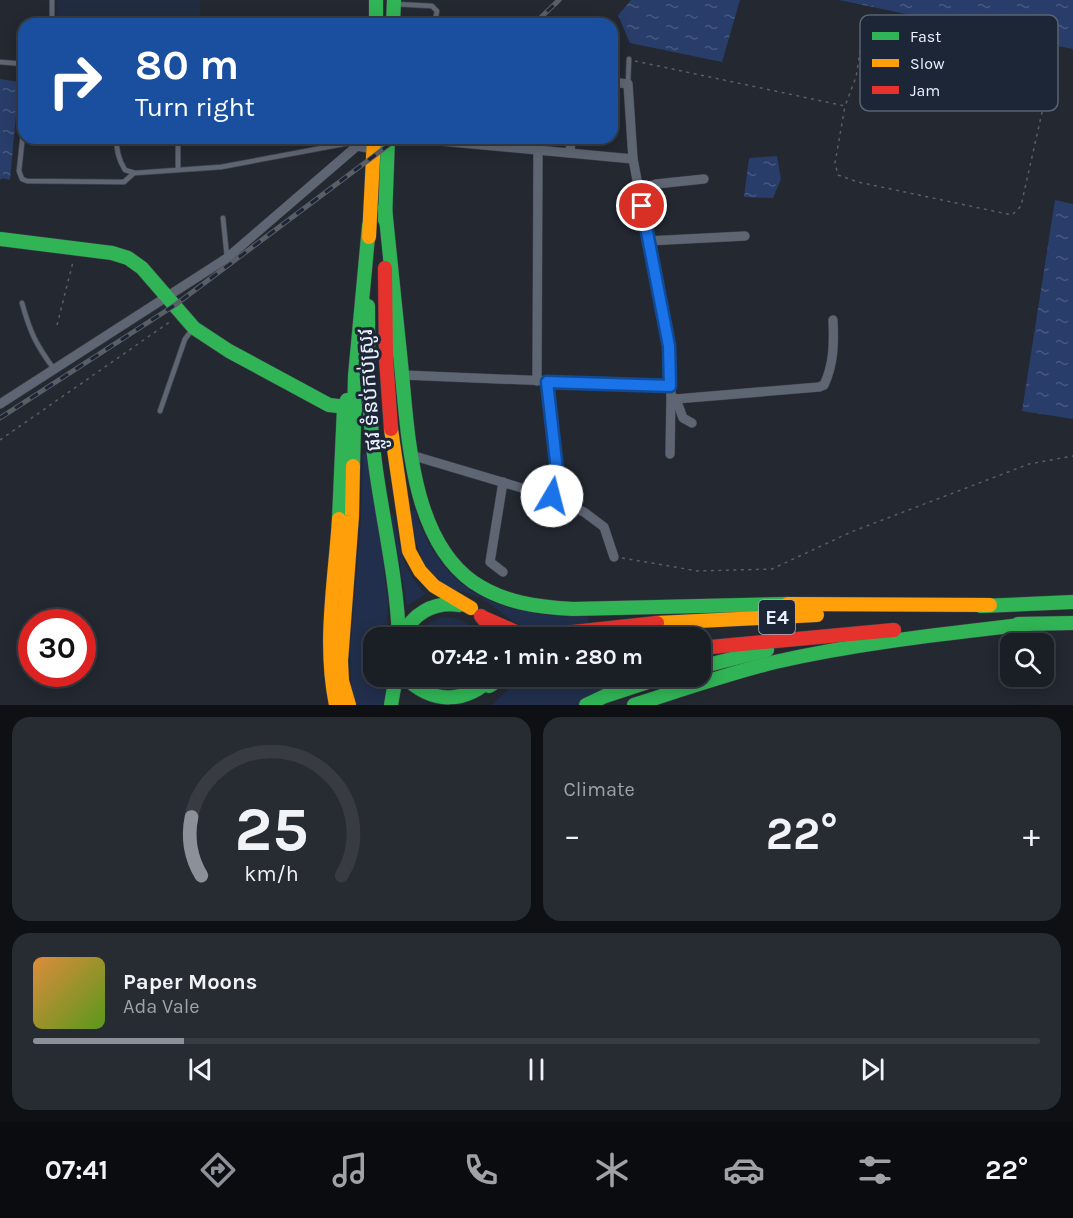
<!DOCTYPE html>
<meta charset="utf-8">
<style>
body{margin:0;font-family:Karla,"Noto Sans Khmer",sans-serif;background:#272b32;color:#f1f3f6;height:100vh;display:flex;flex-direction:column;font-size:22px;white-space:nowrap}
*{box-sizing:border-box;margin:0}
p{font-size:20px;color:#9fa2a7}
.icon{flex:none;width:33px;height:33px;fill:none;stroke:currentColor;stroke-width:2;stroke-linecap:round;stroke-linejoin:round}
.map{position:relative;height:705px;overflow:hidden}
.details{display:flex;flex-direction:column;gap:12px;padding:12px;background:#0e1014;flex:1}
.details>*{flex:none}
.banner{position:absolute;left:18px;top:18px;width:600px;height:126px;border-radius:18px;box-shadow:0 3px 15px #0003,0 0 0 2px #383c42;background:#1a4fa0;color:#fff;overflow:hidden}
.buttons{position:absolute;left:1000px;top:633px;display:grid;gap:12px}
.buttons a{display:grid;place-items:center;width:54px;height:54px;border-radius:12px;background:#1a1e25;box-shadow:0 3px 15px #0003,0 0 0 2px #383c42;font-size:30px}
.speed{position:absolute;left:18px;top:609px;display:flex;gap:12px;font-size:30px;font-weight:700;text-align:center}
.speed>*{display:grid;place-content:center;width:78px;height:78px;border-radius:50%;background:#1a1e25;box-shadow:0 3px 15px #0003,0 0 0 2px #383c42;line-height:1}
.speed .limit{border:9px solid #d22;background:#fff;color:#111}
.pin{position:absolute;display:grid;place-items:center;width:51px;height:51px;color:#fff;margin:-26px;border:3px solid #fff;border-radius:50%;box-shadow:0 2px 6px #0007}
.me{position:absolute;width:66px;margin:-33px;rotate:8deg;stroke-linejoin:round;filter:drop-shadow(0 0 4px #0008)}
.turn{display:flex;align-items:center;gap:21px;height:126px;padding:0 18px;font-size:27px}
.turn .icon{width:78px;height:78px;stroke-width:2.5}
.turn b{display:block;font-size:42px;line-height:51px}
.big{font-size:45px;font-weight:700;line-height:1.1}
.details .tile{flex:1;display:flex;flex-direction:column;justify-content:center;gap:9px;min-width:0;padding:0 21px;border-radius:18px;background:#272b32}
.details .dial{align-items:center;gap:0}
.dial svg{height:156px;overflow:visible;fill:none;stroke:#383c42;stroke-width:7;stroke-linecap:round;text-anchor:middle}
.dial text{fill:#f1f3f6;stroke:none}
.song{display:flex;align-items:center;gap:18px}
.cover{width:72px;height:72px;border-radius:9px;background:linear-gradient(135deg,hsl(30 70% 55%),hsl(90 70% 35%))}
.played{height:6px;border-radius:3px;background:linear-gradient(90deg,#8c9099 15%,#383c42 15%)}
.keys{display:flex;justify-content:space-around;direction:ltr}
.heat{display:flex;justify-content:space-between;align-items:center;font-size:33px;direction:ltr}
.details .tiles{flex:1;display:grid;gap:12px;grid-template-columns:1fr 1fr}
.tile:last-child{grid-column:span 2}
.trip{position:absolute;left:363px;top:627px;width:348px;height:60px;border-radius:18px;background:#1a1e25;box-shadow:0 3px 15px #0003,0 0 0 2px #383c42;font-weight:700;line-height:60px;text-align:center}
.tabs{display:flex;height:96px;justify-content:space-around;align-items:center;background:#0a0c0f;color:#9fa2a7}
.tabs .icon{width:42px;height:42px}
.tabs .active{color:#8c9099}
.tabs b{font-size:27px;color:#f1f3f6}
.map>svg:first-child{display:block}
.built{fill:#222c41}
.grass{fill:#212f4c}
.water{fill:url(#water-ripples)}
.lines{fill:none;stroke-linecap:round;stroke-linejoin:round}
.lane-casing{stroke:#40454c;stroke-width:6}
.street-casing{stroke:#40454c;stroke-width:10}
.fast-casing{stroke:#40454c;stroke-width:15}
.slow-casing{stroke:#40454c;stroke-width:15}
.jam-casing{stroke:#40454c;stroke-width:15}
.path{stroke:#595e67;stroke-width:1.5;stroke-dasharray:3 4.5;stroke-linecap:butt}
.lane{stroke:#5f6673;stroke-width:4.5}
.street{stroke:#5f6673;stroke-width:9}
.fast{stroke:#30b455;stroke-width:14}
.slow{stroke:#ff9f0a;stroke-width:14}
.jam{stroke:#e5322d;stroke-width:14}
.rail-casing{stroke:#595e67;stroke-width:5}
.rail{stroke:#1d2637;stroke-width:3;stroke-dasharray:9;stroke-linecap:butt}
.route-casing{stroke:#114b97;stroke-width:15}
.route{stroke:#1a73e8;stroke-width:10}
.labels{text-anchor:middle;stroke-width:6;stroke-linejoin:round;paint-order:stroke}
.shield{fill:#1d2637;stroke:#acb3c0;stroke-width:1.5}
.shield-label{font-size:20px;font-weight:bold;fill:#eaf0fb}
.street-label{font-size:21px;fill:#eaf0fb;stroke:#1d2637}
.key{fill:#1d2637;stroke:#5a6372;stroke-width:1.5}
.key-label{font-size:16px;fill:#eaf0fb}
</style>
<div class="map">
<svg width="1073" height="705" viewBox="0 0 1073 705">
<defs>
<pattern id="water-ripples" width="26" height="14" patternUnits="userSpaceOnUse" patternTransform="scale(1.5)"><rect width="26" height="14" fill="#283d6a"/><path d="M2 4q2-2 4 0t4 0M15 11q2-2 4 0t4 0" fill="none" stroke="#475980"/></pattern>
</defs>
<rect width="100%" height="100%" fill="#232831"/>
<polygon class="built" points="57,0 200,0 200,24 56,24"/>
<g class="grass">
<polygon points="363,454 369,454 388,602 387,637 374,638 374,676 387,677 386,692 383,705 352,705 350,650 361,518"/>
<path d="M415,510c28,88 89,106 174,107l-1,6c-21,2 -52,11 -72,0 -12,-7 -22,-18 -34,-24 -11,-6 -24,-7 -34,-13 -29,-15 -33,-46 -38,-74z"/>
<path d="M391,515h3c5,32 8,55 32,79l-19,12z"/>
<path d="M442,617c18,1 29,6 40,20h-67c7,-11 15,-15 27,-20z"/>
<path d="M418,677h60c-17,18 -43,20 -60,0z"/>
<polygon points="527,677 642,677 579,705 492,705 516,681"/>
</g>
<g class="water">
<polygon points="631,0 740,0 722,62 630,43 618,15"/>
<polygon points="839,0 1073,0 1073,49"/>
<polygon points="0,79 19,82 10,180 3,178 0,180"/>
<polygon points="777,156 781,179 773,198 744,197 749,158"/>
<polygon points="1055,200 1073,204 1073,419 1022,411"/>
</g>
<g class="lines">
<defs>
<g id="lane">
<polyline points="395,4 432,6 437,11 435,21 430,24"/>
<polyline points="52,24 52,0"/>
<polyline points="0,62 24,64"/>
<polyline points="628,84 629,59"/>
<polyline points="24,124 19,171 22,179 27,181 124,182 134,173"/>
<path d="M116,138c1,12 2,21 9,32l10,3 86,-6 128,-24 8,3"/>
<polyline points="178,138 178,170"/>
<polyline points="223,218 227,257"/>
<path d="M22,303c8,29 14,42 32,66"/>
<polyline points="160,411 185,339 192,330"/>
</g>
<g id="street">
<polyline points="612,82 628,84 633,159 669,346 671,396 670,454"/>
<polyline points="408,138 633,159"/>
<polyline points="570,153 571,138"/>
<polyline points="639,189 656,184 704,179"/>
<polyline points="647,241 745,236"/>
<polyline points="403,375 670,386"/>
<polyline points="537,381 538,151"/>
<polyline points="547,382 558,479 552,497"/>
<path d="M671,396l5,3 143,-12 5,-2c10,-21 10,-43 9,-65"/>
<polyline points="676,399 683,418 692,423"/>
<polyline points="0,404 227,258 357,146 373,149 396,138"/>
<polyline points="411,455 552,497 584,512 604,527 614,557"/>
<polyline points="503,482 490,562 503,572"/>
</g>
<g id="fast">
<polyline points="376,0 376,24"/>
<polyline points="393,24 394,0"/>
<path d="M385,208c5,49 10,97 15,146 8,71 8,182 73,228 31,21 64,25 100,27l215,-5"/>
<polyline points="385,220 388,138"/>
<polyline points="0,239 112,253 128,258 142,268 194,328 229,351 329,405 356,408"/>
<path d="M368,306c0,55 0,110 8,164 8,56 21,111 23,168"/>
<polyline points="353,466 355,376 369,226"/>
<polyline points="339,519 344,407 347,400"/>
<polyline points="981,606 1073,602"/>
<polyline points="1018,624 1073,623"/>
<path d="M401,638c11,-24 32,-37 59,-33"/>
<polyline points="700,667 767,650"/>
<path d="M404,676c28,29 62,28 90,0"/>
<polyline points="489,686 505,676"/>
<polyline points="391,705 396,676"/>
<polyline points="586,705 605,696 666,676"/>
<path d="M634,705c47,-15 93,-31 141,-43 83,-19 169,-28 254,-38"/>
</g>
<g id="slow">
<polyline points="369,237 374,138"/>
<polyline points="391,429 409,551 420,571 434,586 471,608"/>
<polyline points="788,604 990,605"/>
<polyline points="657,623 817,615"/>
<path d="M336,705c-13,-62 -1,-124 3,-186"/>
<polyline points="349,705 342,681 341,661 352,516 353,466"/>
</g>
<g id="jam">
<polyline points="385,268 386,358 391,429"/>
<polyline points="481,616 493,630 496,638"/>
<polyline points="484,618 516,632 536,636 657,623"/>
<polyline points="700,648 894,630"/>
</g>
</defs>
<use href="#lane" class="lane-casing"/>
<use href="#street" class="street-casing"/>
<use href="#fast" class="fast-casing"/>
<use href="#slow" class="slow-casing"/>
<use href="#jam" class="jam-casing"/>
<g class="path">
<polyline points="635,61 845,106 835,163 838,175 858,182 1012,215 1021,206 1045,99 1041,92 877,47 860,52 856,77 845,106"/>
<polyline points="57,325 73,262"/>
<polyline points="0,440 171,321"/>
<polyline points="622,558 698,571 772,569 851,532 1029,464 1073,456"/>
</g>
<use href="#lane" class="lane"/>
<use href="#street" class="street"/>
<use href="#fast" class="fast"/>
<use href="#slow" class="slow"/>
<use href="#jam" class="jam"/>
<defs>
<g id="rail">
<polyline points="534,24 559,0"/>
<polyline points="0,418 175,305 398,138"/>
</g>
</defs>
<use href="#rail" class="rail-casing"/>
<use href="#rail" class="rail"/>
</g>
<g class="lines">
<defs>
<polyline id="route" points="552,496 558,479 547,382 670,386 669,346 642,206"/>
</defs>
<use href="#route" class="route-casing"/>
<use href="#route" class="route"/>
</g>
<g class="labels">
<rect class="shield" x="759" y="600" width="36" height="34" rx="4.5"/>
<g class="shield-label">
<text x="777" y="624">E4</text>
</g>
<g class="street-label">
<text transform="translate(369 390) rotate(-94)" y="7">ផ្លូវ ទំនប់កប់ស្រូវ</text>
</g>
</g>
<rect x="860" y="15" width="198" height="96" rx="9" class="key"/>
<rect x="872" y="32" width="27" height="8" fill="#30b455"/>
<rect x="872" y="59" width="27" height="8" fill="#ff9f0a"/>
<rect x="872" y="86" width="27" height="8" fill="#e5322d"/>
<g class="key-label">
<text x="910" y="42">Fast</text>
<text x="910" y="69">Slow</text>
<text x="910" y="96">Jam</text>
</g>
</svg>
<div class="buttons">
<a><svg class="icon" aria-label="search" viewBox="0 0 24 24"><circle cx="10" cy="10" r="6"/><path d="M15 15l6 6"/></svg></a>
</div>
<div class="speed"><div class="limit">30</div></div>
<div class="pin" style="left:642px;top:206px;background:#d93025"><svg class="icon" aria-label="arrive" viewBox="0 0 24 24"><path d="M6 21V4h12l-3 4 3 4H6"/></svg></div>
<svg class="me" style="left:552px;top:496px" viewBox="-20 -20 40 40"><circle r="19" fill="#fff"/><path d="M0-13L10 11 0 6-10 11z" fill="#1a73e8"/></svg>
<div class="trip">07:42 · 1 min · 280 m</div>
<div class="banner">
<div class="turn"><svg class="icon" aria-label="right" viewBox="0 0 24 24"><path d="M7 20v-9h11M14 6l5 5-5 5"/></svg><div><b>80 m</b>Turn right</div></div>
</div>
</div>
<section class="details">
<div class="tiles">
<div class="tile dial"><svg viewBox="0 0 100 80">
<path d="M14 69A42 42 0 1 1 86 69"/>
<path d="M14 69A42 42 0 0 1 9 39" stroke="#8c9099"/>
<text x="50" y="56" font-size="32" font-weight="700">25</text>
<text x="50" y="72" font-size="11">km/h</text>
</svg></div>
<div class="tile"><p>Climate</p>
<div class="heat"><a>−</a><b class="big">22°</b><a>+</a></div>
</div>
<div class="tile">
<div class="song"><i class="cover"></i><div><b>Paper Moons</b><p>Ada Vale</p></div></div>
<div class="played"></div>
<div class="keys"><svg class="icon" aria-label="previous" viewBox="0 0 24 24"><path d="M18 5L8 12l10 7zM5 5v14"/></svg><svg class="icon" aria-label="pause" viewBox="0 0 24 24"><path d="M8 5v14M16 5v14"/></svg><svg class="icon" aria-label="next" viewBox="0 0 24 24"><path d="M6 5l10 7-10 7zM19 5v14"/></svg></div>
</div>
</div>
</section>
<nav class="tabs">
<b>07:41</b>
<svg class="icon active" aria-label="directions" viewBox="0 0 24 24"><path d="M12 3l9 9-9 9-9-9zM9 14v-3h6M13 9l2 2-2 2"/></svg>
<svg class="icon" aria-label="music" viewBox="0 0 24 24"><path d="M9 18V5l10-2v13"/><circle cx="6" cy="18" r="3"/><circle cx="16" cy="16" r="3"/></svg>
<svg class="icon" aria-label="phone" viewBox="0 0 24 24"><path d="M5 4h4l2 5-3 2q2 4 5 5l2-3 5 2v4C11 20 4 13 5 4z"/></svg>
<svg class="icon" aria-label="climate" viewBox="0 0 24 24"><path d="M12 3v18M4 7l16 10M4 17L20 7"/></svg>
<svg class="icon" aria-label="car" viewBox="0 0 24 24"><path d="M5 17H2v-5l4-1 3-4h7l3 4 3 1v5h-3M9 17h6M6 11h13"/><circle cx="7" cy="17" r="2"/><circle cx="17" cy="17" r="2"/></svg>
<svg class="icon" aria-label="filters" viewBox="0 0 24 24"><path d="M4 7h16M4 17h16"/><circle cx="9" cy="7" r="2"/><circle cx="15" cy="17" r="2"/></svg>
<b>22°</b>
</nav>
